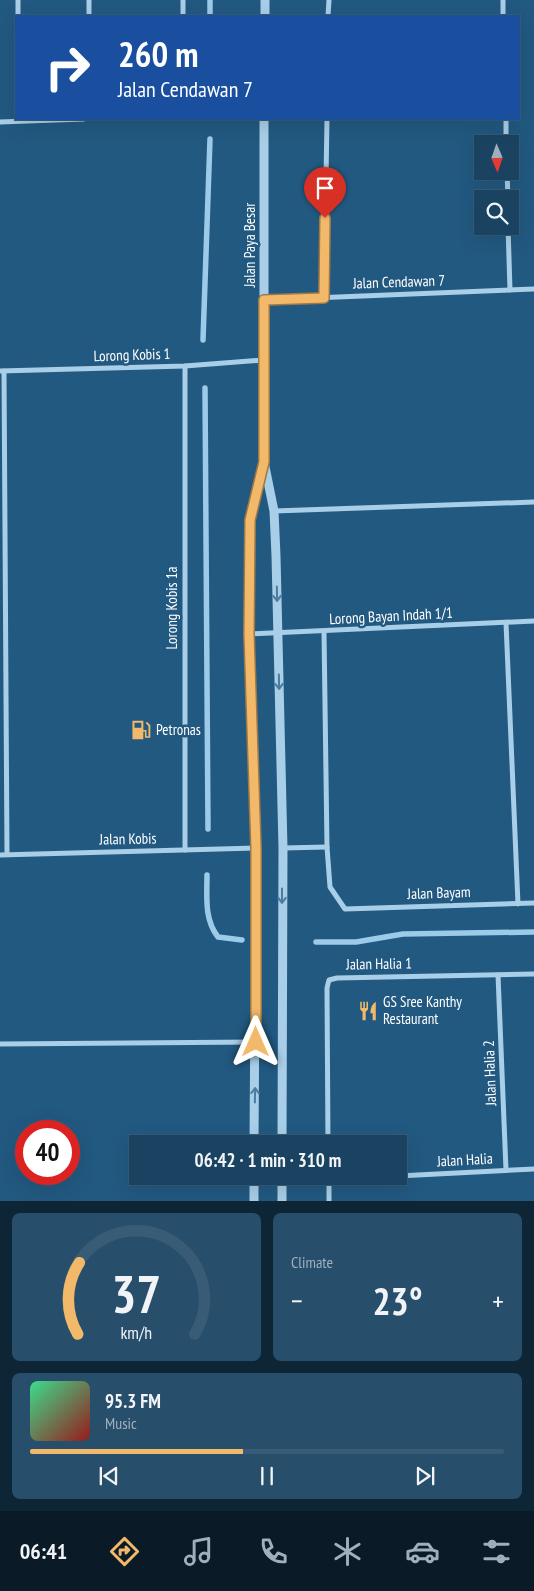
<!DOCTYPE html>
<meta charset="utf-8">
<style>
body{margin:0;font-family:"PT Sans Narrow",sans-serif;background:#274e6a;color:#f1f3f6;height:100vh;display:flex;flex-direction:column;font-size:19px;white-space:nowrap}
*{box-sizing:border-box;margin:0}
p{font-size:16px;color:#9fb0bd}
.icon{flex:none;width:28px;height:28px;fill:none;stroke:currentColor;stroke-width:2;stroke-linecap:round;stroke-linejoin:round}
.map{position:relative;height:1201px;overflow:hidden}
.panel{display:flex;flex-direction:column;gap:12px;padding:12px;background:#0e2535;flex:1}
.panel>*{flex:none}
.guide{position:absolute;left:15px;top:15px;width:505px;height:105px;border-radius:0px;box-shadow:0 5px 20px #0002,0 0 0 1px #385c76;background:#1a4fa0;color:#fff;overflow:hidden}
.needle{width:32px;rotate:178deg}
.buttons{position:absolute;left:474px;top:135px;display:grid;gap:10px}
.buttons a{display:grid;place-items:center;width:45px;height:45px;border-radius:0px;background:#1a4361;box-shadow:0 5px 20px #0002,0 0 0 1px #385c76;font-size:25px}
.speed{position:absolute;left:15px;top:1120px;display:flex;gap:10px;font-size:25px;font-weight:700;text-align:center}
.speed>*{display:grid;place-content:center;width:65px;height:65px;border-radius:50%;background:#1a4361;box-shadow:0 5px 20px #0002,0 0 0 1px #385c76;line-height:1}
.speed .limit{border:8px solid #d22;background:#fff;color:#111}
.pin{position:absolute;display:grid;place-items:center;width:42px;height:42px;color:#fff;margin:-51px -21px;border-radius:50% 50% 50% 0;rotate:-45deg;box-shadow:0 0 5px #0007}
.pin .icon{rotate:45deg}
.me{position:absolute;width:55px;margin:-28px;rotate:0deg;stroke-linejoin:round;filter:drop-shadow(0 0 4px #0008)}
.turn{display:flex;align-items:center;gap:18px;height:105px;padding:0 20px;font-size:22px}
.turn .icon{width:65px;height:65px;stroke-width:2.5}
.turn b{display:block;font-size:35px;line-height:42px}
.big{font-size:38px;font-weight:800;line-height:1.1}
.panel .card{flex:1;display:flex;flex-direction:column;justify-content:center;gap:8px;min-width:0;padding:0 18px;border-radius:8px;background:#274e6a}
.panel .dial{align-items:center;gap:0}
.dial svg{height:130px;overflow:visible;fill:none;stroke:#385c76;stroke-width:7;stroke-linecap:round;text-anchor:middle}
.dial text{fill:#f1f3f6;stroke:none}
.song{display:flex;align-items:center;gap:15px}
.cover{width:60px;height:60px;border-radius:8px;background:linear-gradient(135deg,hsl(150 70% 55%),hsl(0 70% 35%))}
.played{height:5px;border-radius:2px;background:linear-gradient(90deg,#f3b96b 45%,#385c76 45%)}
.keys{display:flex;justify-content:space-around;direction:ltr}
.heat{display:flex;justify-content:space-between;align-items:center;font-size:28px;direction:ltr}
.panel .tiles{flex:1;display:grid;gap:12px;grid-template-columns:1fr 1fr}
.card:last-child{grid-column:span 2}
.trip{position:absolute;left:129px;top:1135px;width:278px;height:50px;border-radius:0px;background:#1a4361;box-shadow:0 5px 20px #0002,0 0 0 1px #385c76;font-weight:800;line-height:50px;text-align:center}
.tab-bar{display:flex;height:80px;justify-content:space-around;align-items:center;background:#0a1b27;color:#9fb0bd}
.tab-bar .icon{width:35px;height:35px}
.tab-bar .on{color:#f3b96b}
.tab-bar b{font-size:22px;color:#f1f3f6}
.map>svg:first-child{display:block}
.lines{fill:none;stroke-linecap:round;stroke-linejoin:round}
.stream{stroke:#9ccae9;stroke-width:5.5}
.minor{stroke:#a9cee7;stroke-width:5}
.tertiary{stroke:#a9cee7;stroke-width:9}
.oneway{stroke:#4a7ca0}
.route-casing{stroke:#9e7846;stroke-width:12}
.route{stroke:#f3b96b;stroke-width:9}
.labels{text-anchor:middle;stroke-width:5;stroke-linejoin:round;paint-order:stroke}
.street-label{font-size:15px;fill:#fff;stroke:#225981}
.poi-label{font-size:15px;fill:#fff;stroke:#225981;text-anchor:start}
</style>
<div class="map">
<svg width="534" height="1201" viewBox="0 0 534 1201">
<rect width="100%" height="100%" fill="#225981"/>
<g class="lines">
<g class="stream">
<polyline points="210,16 210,0"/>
<polyline points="203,340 210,139"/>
<polyline points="205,388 208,829"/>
<path d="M207,875c0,22 -3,44 11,62l24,3"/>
<polyline points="316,942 356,942 403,934 534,932"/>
</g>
<g class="minor">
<polyline points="18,0 18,16"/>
<polyline points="503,0 503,16"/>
<polyline points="89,16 89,0"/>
<polyline points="183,16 183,0"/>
<polyline points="328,16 329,0"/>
<polyline points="506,119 506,144"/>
<polyline points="0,122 84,119"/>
<polyline points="507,171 508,199"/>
<polyline points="508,226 510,290"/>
<polyline points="324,298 327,119"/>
<polyline points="264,300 534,289"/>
<polyline points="185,366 185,850"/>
<polyline points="0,371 185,366 264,360"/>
<polyline points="4,371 7,854"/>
<polyline points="274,511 534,502"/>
<polyline points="506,623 518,904"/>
<polyline points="324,632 327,847 330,887 345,909 534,903"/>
<polyline points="249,634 534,621"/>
<polyline points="283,848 327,847"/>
<polyline points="0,855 256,848"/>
<polyline points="498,975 506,1170"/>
<polyline points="0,1044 255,1042"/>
<polyline points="328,1144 327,988 329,980 337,978 534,974"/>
<polyline points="398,1176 534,1169"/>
<polyline points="329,1177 329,1201"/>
<polyline points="329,1178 384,1176"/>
</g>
<g class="tertiary">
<polyline points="265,16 265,0"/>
<polyline points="264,119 264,462 274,511 276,556 283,848 282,1144"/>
<polyline points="254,1144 256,848 249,634 250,520 263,465"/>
<polyline points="254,1201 254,1176"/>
<polyline points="282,1201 282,1176"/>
</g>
</g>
<defs><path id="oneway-shaft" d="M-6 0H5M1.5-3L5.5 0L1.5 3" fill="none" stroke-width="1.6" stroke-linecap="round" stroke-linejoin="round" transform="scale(1.25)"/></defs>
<g class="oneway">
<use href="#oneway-shaft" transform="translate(277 594) rotate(89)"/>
<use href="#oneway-shaft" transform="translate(279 682) rotate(89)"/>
<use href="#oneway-shaft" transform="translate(282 896) rotate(90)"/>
<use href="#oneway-shaft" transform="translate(255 1095) rotate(-89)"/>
</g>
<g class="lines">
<defs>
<polyline id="route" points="256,1042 256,848 249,634 250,520 264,462 264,300 324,298 325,218"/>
</defs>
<use href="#route" class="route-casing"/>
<use href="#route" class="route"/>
</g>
<defs>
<symbol id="fuel-bare" viewBox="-9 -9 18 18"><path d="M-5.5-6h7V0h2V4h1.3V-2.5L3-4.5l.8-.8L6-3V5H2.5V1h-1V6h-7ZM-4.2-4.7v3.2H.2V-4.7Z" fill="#f3b96b" stroke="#225981" stroke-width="2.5" paint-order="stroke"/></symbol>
<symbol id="restaurant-bare" viewBox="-9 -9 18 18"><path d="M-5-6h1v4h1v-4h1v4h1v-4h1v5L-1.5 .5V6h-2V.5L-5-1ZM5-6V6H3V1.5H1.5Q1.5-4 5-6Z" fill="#f3b96b" stroke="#225981" stroke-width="2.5" paint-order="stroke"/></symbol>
</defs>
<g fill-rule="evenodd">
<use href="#fuel-bare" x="127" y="716" width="28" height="28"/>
<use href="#restaurant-bare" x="354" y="997" width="28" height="28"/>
</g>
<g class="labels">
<g class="street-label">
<text transform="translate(250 245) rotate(-90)" y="5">Jalan Paya Besar</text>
<text transform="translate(399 282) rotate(-2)" y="5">Jalan Cendawan 7</text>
<text transform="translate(132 355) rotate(-2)" y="5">Lorong Kobis 1</text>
<text transform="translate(172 608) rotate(-90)" y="5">Lorong Kobis 1a</text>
<text transform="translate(391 616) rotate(-3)" y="5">Lorong Bayan Indah 1/1</text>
<text transform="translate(128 839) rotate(-1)" y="5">Jalan Kobis</text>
<text transform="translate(439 893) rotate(-2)" y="5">Jalan Bayam</text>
<text transform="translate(379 964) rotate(-1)" y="5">Jalan Halia 1</text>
<text transform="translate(490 1073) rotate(-92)" y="5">Jalan Halia 2</text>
<text transform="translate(465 1160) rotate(-3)" y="5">Jalan Halia</text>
</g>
<g class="poi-label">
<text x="156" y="735">Petronas</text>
<text x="383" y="1007">GS Sree Kanthy<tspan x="383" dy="17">Restaurant</tspan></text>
</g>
</g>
</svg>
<div class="buttons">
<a><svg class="needle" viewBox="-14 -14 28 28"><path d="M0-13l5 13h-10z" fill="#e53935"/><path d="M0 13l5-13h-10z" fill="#9fb0bd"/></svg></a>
<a><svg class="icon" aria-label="search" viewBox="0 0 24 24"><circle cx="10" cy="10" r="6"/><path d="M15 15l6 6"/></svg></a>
</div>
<div class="speed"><div class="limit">40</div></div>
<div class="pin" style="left:325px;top:218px;background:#d93025"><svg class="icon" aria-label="arrive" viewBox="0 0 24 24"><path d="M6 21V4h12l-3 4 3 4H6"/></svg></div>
<svg class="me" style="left:256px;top:1042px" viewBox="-20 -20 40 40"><path d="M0-17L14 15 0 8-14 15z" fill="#f3b96b" stroke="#fff" stroke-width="4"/></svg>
<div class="trip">06:42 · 1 min · 310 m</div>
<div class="guide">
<div class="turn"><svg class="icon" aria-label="right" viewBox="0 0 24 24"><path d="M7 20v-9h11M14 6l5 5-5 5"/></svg><div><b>260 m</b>Jalan Cendawan 7</div></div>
</div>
</div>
<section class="panel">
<div class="tiles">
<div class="card dial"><svg viewBox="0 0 100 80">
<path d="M14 69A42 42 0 1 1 86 69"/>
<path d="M14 69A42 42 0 0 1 15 25" stroke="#f3b96b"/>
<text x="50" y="56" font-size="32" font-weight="700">37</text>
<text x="50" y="72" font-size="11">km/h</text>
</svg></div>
<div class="card"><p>Climate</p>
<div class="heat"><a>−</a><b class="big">23°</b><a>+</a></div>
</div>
<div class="card">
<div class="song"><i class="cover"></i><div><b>95.3 FM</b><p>Music</p></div></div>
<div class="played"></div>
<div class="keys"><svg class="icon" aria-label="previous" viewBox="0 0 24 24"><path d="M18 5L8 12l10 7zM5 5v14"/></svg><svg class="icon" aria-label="pause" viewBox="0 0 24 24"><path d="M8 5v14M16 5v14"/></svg><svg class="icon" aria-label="next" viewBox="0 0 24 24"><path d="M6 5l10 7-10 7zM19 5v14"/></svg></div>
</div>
</div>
</section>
<nav class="tab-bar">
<b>06:41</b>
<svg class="icon on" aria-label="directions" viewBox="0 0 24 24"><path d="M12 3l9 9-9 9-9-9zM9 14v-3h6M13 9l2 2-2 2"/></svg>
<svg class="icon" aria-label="music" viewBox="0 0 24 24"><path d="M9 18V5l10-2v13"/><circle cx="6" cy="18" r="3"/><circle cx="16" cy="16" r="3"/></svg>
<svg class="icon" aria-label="phone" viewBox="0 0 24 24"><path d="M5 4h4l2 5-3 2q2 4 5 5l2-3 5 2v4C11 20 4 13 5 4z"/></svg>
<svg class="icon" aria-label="climate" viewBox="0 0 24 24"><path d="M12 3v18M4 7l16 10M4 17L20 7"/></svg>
<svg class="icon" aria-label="car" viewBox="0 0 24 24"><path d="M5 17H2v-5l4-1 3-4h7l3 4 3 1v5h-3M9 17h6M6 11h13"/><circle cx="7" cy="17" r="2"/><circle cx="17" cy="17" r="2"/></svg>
<svg class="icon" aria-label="filters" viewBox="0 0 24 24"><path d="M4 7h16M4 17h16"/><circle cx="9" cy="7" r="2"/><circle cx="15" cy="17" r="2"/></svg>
</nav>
